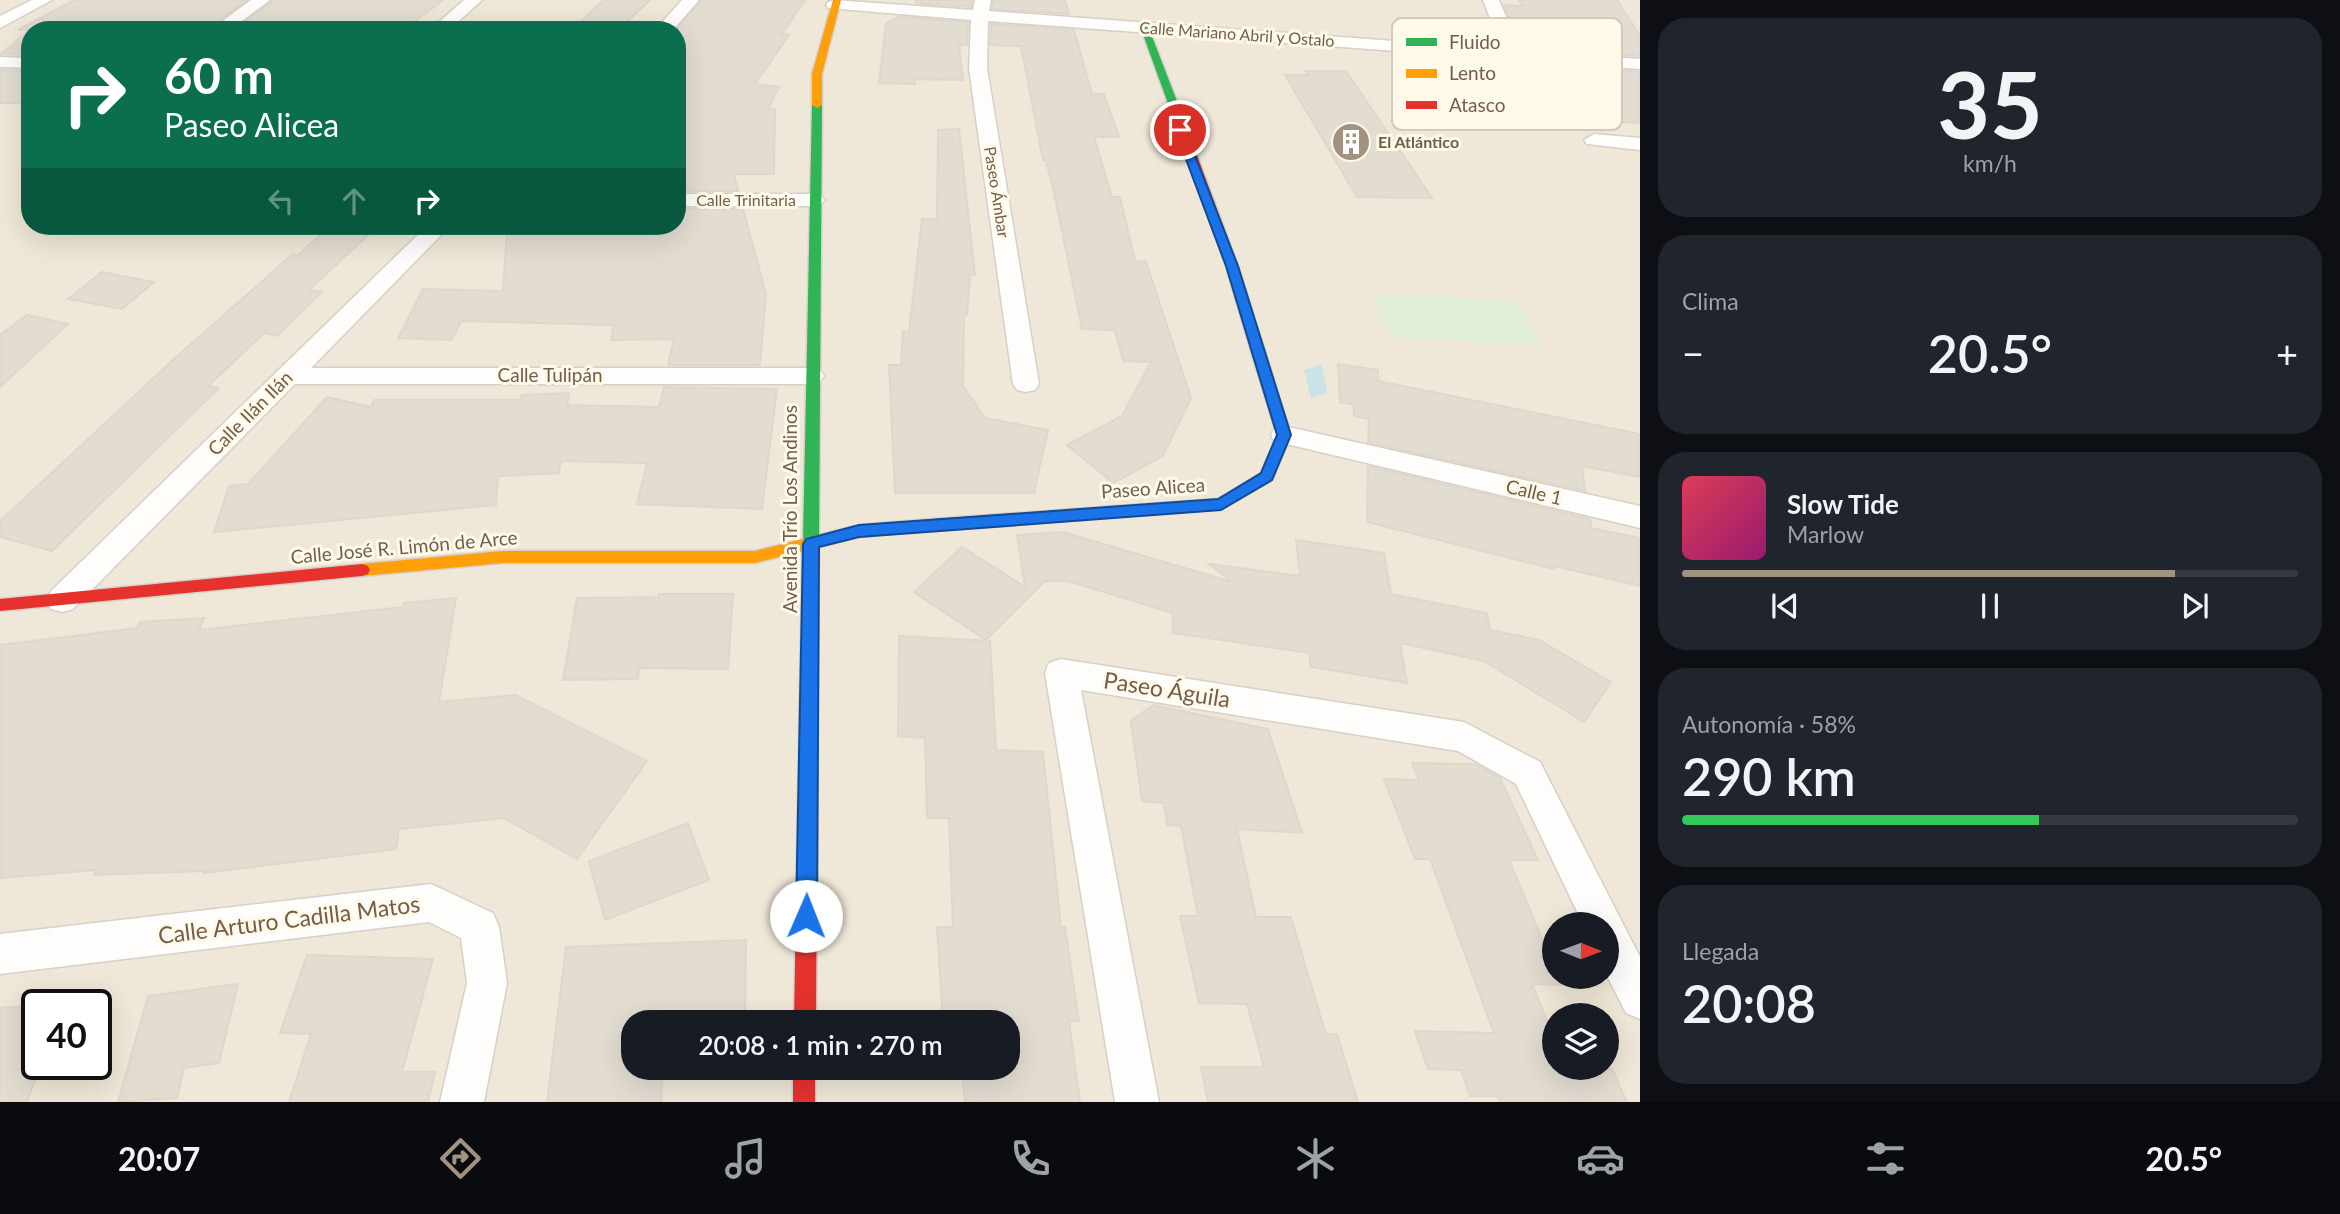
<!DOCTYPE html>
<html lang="es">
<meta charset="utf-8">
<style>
body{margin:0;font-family:Lato,sans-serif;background:#20242c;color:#f1f3f6;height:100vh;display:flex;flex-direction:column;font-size:26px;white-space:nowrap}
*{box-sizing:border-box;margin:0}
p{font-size:23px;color:#9ea1a6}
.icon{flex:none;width:38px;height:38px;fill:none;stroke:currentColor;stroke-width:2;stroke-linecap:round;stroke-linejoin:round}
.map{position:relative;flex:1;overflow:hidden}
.drawer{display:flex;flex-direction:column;gap:18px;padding:18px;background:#0d0f14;width:700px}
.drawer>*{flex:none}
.hud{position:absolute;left:21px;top:21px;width:665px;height:214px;border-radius:28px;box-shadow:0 7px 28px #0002;background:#0b6e4f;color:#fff;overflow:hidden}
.needle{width:46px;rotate:91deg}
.tools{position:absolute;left:1542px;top:912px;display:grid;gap:14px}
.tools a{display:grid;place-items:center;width:77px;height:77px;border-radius:50%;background:#171b24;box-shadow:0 7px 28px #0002;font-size:35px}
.speed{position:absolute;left:21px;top:989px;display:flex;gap:14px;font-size:35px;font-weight:700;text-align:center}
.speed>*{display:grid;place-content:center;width:91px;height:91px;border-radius:50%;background:#171b24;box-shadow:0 7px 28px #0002;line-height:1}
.speed .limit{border:4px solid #111;border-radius:10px;background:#fff;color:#111}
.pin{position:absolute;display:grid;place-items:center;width:60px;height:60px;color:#fff;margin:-30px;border:4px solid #fff;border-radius:50%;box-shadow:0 2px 7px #0007}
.me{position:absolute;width:77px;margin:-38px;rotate:1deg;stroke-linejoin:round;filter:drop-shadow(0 0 5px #0008)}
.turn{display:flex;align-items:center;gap:24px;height:147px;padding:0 28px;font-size:32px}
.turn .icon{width:91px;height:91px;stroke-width:2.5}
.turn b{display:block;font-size:49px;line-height:60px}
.lanes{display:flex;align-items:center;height:66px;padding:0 28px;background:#0003;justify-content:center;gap:35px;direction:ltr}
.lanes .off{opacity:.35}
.big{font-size:52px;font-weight:600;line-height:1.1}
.drawer .tile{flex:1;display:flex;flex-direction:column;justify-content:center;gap:10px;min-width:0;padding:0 24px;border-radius:28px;background:#20242c}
.drawer .dial{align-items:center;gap:0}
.dial b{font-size:91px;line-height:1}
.song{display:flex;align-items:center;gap:21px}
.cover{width:84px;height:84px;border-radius:10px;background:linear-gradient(135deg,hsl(350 70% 55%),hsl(320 70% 35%))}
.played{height:7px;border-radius:4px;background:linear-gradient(90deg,#a29282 80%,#363941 80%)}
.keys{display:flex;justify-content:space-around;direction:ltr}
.heat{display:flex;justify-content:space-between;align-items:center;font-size:38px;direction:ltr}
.charge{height:10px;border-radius:5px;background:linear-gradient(90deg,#34c759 58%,#363941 0)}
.trip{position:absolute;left:621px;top:1010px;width:399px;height:70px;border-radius:28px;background:#171b24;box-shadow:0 7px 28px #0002;font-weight:600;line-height:70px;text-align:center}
.tab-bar{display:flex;height:112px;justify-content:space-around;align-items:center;background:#090b0e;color:#9ea1a6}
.tab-bar .icon{width:49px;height:49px}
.tab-bar .current{color:#a29282}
.tab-bar b{font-size:32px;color:#f1f3f6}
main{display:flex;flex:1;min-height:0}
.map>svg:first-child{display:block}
.residential{fill:#efe7d7;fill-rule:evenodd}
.green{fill:#e0eed5}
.water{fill:#cbe2e6}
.building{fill:#e3dcd1;stroke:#dfd7cc;stroke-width:2}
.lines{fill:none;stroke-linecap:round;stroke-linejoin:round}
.street-casing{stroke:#d5d0c8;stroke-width:3}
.fast-casing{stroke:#d6d0c8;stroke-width:3}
.slow-casing{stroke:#d6d0c8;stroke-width:3}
.jam-casing{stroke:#d6d0c8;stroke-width:3}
.street{fill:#fefdfc;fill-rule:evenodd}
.fast{fill:#30b455;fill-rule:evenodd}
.slow{fill:#ff9f0a;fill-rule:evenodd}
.jam{fill:#e5322d;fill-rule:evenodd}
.route{fill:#1a73e8;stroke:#114b97;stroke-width:2}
.labels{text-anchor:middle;stroke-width:6;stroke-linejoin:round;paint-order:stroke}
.far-street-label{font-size:16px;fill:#745e4a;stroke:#fff9ea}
.far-poi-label{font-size:16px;font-weight:bold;fill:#745e4a;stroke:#fff9ea;text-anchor:start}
.street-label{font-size:19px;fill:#745e4a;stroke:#fff9ea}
.near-street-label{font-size:23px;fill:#745e4a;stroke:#fff9ea}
.key{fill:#fff9ea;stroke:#d5caba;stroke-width:2}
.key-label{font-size:19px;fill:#745e4a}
</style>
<main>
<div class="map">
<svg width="1640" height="1102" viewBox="0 0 1640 1102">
<rect width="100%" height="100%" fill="#f6f3ea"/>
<path class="residential" d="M0,0h1640v1102h-1640zM30,30h647v196h-647zM1554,924h52v52h-52zM37,1004h59v60h-59zM1554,1015h52v53h-52zM634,1022h374v46h-374z"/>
<polygon class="green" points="1372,293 1516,301 1541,346 1390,337"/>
<polygon class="water" points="1322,364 1327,393 1311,398 1304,370"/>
<g class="building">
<polygon points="74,0 247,0 207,30 18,30"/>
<polygon points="273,0 443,0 404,30 235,30"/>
<polygon points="604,0 650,0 618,30 571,30"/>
<polygon points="702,0 805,0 782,34 789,35 755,84 779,87 768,108 775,109 774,174 734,174 738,191 677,191 677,29"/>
<polygon points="916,0 972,0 971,7 916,3"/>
<polygon points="993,0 1065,0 1069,14 992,9"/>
<polygon points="1519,0 1617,0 1640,36 1640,56 1522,47 1504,5 1522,6"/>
<polygon points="899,17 968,22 967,45 959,45 963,80 915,79 915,84 879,83 886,23"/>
<polygon points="991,24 1074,30 1092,94 1104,94 1119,137 1094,137 1112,197 1120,197 1135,261 1146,262 1191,398 1163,456 1113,483 1067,445 1122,416 1151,362 1123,361 1115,330 1082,329 1054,192 1046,161 1043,160 1021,46 990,45"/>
<polygon points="30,30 30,55 1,54"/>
<polygon points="1528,63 1640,72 1640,123 1562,118"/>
<polygon points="0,70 30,71 30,103 0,103"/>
<polygon points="1306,71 1346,71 1432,198 1357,197 1285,75 1309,75"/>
<polygon points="959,129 975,275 970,275 967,315 964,314 963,386 985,418 1048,430 1034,493 895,493 889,365 901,365 903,331 909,332 922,219 937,219 938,130"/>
<polygon points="678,209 743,209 766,294 760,365 668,365 674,339 611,340 614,325 461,321 452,340 398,338 423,289 503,291 507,232 576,226 681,226"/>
<polygon points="330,226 378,226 309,290 322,292 277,336 264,333 208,386 219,388 52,551 0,537 0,521 174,359 293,254 298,255"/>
<polygon points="102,272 154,282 122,309 68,299"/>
<polygon points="27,315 68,324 0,387 0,335"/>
<polygon points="1338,364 1378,370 1378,381 1640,434 1640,477 1582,466 1585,491 1368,442 1369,419 1354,416 1354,405 1340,402"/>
<polygon points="664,387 777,389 762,509 637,504 647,463 561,461 559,473 498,476 496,505 214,532 229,486 248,484 327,397 371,407 374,400 521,400 521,395 569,393 567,405 659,407"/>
<polygon points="1368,466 1590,519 1591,528 1640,538 1640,586 1554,566 1554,569 1367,522"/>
<polygon points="1063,532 1232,582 1209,564 1300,576 1296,540 1384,553 1391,594 1487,613 1490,630 1539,640 1611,682 1584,722 1484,661 1400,643 1407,683 1311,667 1309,653 1173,633 1173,613 1068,581 1045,581 986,640 914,592 962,547 1025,587 1017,535"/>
<polygon points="659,594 733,594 728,669 639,668 638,679 563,680 577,598 658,597"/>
<polygon points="456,598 439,702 516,695 647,761 577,859 504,818 399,829 396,849 204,873 205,871 94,875 96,870 0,878 0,645 137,628 140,622 204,618 199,630 403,607 404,603"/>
<polygon points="899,636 990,641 996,750 1043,752 1061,927 1065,927 1079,1021 1069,1021 1080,1102 965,1102 962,1068 1008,1068 1008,1022 943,1020 937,927 953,927 949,818 927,818 925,738 898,736"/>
<polygon points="1153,705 1268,729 1302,833 1237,829 1256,917 1291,917 1326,1035 1337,1034 1358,1102 1208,1102 1201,1067 1264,1067 1247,1004 1199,1003 1180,916 1198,916 1181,826 1167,825 1164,803 1142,801 1131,721"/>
<polygon points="1412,763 1475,764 1500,778 1538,860 1509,860 1554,967 1554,976 1558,976 1562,985 1532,984 1554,1037 1554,1068 1612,1069 1627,1102 1500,1102 1498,1096 1470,1096 1461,1070 1428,1069 1415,1031 1494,1033 1430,859 1415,859 1384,779 1419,780"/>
<polygon points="688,823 709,880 605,920 589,861"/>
<polygon points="746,940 745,1022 634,1022 634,1068 745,1070 663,1074 661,1102 547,1102 566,947"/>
<polygon points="307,955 433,959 402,1072 435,1072 428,1102 289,1102 311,1034 280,1033"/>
<polygon points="238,984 219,1063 184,1068 177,1098 118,1102 148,996"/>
<polygon points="37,1005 37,1075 27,1102 0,1102 0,1008"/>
</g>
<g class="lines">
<defs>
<g id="street">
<polygon points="32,0 52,0 0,28 0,16"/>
<polygon points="251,0 270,0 230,30 210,30"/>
<polygon points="464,0 482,0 449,30 430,30"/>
<polygon points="682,0 699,0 673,30 655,30"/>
<polygon points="834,0 973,10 975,0 991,0 989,11 1502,49 1483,0 1499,0 1520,50 1640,59 1640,69 988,21 987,68 1039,384 1035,390 1026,392 1017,390 1013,384 969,68 971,20 828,8 826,5 828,2"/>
<polygon points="0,57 30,58 30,68 0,67"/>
<polygon points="1594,134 1640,138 1640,150 1587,144 1584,140"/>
<polygon points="677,194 814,194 821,196 825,200 821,204 814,206 677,206"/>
<polygon points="427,226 450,226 311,368 811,368 820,370 824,376 820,382 811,384 295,384 73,609 62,612 51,609 47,600 51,591"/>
<polygon points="1284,426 1640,506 1640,528 1274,441 1271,435 1274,429"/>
<polygon points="1061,659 1464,722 1540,762 1640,957 1640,1019 1626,1013 1606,974 1606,924 1583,924 1516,784 1458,751 1081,690 1159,1102 1115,1102 1045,673 1049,663"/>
<polygon points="431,884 493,913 499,927 507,983 484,1102 440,1102 467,983 461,938 429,922 0,974 0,934"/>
</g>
<g id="fast">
<polygon points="1144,23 1148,26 1180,109 1179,111 1170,109 1140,26"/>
<polygon points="817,102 822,105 818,686 815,691 809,693 803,691 800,686 812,105"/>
<polygon points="1260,354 1267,358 1291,435 1272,480 1221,509 933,531 925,525 933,519 1218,499 1261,473 1277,435 1253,358"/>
</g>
<g id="slow">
<polygon points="833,0 841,0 822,74 822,105 817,108 812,105 812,74"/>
<polygon points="933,519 941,525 938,529 859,537 755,563 503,563 362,576 356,574 354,570 356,566 362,564 503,551 755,551 859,525"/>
</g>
<g id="jam">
<polygon points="1175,106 1180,109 1238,266 1267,358 1265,361 1255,361 1253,358 1226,266 1170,109"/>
<polygon points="362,564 368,566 370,570 368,574 362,576 0,611 0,599"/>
<polygon points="809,679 815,681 818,686 816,1022 794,1022 800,686 803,681"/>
<rect x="793" y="1068" width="22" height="34"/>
</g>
</defs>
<use href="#street" class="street-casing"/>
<use href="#fast" class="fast-casing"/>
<use href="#slow" class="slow-casing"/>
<use href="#jam" class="jam-casing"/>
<use href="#street" class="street"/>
<use href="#fast" class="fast"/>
<use href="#slow" class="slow"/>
<use href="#jam" class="jam"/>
</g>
<polygon class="route" points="1180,127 1185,130 1238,266 1291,435 1272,480 1221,510 859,537 819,547 817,916 814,923 806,926 799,923 796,916 803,544 806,539 859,525 1218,499 1261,473 1277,435 1226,266 1175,130"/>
<defs>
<symbol id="building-disc" viewBox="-11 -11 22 22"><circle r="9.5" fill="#a29282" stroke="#fff9ea"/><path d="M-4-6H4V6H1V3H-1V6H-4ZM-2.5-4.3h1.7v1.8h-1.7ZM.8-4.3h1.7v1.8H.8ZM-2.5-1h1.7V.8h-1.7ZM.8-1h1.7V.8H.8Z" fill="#fff"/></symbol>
</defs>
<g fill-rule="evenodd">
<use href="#building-disc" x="1329" y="120" width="44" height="44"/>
</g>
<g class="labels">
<g class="far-street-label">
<text transform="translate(1237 34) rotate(4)" y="6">Calle Mariano Abril y Ostalo</text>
<text transform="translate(997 192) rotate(81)" y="6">Paseo Ámbar</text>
<text x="746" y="206">Calle Trinitaria</text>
</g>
<g class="far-poi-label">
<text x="1378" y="148">El Atlántico</text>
</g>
<g class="street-label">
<text x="550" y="382">Calle Tulipán</text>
<text transform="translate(250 413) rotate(-45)" y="7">Calle Ilán Ilán</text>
<text transform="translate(1153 488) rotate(-4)" y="7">Paseo Alicea</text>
<text transform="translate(1534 492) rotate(13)" y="7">Calle 1</text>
<text transform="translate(790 509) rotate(-90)" y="7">Avenida Trío Los Andinos</text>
<text transform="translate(404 547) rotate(-5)" y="7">Calle José R. Limón de Arce</text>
</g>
<g class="near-street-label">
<text transform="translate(1167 690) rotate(9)" y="8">Paseo Águila</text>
<text transform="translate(289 920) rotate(-7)" y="8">Calle Arturo Cadilla Matos</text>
</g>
</g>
<rect x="1392" y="18" width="230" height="112" rx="10" class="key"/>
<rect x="1406" y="38" width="31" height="8" fill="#30b455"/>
<rect x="1406" y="69" width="31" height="9" fill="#ff9f0a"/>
<rect x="1406" y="101" width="31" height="8" fill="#e5322d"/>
<g class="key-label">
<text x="1449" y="49">Fluido</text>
<text x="1449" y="80">Lento</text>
<text x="1449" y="112">Atasco</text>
</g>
</svg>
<div class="tools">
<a><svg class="needle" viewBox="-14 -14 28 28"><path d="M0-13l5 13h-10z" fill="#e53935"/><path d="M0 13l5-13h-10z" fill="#9ea1a6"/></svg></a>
<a><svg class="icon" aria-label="layers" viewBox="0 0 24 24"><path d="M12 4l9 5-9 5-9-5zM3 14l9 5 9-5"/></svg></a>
</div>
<div class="speed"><div class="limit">40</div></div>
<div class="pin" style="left:1180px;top:130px;background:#d93025"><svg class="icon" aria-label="arrive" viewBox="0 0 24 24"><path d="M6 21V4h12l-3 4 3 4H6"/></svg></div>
<svg class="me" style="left:806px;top:916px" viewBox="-20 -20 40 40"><circle r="19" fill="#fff"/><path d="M0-13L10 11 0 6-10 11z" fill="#1a73e8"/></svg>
<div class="trip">20:08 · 1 min · 270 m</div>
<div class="hud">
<div class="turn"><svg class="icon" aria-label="right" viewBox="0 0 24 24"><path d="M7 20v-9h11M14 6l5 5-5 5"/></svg><div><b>60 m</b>Paseo Alicea</div></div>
<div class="lanes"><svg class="icon off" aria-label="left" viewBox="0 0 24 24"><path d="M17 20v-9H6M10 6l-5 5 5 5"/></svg><svg class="icon off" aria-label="ahead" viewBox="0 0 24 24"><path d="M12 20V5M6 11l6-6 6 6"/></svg><svg class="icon" aria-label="right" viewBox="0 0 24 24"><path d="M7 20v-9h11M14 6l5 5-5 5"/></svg></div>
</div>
</div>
<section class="drawer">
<div class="tile dial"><b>35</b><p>km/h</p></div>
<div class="tile"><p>Clima</p>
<div class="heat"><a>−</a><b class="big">20.5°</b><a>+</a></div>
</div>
<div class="tile">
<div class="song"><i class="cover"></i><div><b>Slow Tide</b><p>Marlow</p></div></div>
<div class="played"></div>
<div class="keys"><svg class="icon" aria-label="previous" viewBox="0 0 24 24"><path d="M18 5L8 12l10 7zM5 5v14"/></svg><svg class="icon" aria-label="pause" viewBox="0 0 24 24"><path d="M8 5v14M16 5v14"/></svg><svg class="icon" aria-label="next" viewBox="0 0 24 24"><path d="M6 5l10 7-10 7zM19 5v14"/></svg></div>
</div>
<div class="tile"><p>Autonomía · 58%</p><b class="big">290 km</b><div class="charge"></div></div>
<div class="tile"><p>Llegada</p><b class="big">20:08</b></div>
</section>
</main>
<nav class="tab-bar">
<b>20:07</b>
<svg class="icon current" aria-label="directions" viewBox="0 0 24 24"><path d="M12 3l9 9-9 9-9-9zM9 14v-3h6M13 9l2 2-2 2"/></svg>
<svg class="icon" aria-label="music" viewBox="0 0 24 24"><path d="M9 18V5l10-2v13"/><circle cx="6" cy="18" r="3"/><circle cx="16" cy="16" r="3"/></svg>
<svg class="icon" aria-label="phone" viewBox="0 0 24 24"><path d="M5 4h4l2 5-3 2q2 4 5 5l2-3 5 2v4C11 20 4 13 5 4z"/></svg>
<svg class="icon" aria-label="climate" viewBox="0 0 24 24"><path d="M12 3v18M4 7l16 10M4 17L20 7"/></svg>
<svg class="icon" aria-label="car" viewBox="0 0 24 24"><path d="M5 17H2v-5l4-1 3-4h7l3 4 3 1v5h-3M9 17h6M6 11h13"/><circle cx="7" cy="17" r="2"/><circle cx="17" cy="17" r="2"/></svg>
<svg class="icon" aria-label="filters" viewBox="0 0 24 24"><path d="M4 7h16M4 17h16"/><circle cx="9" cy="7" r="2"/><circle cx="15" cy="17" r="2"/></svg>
<b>20.5°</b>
</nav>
